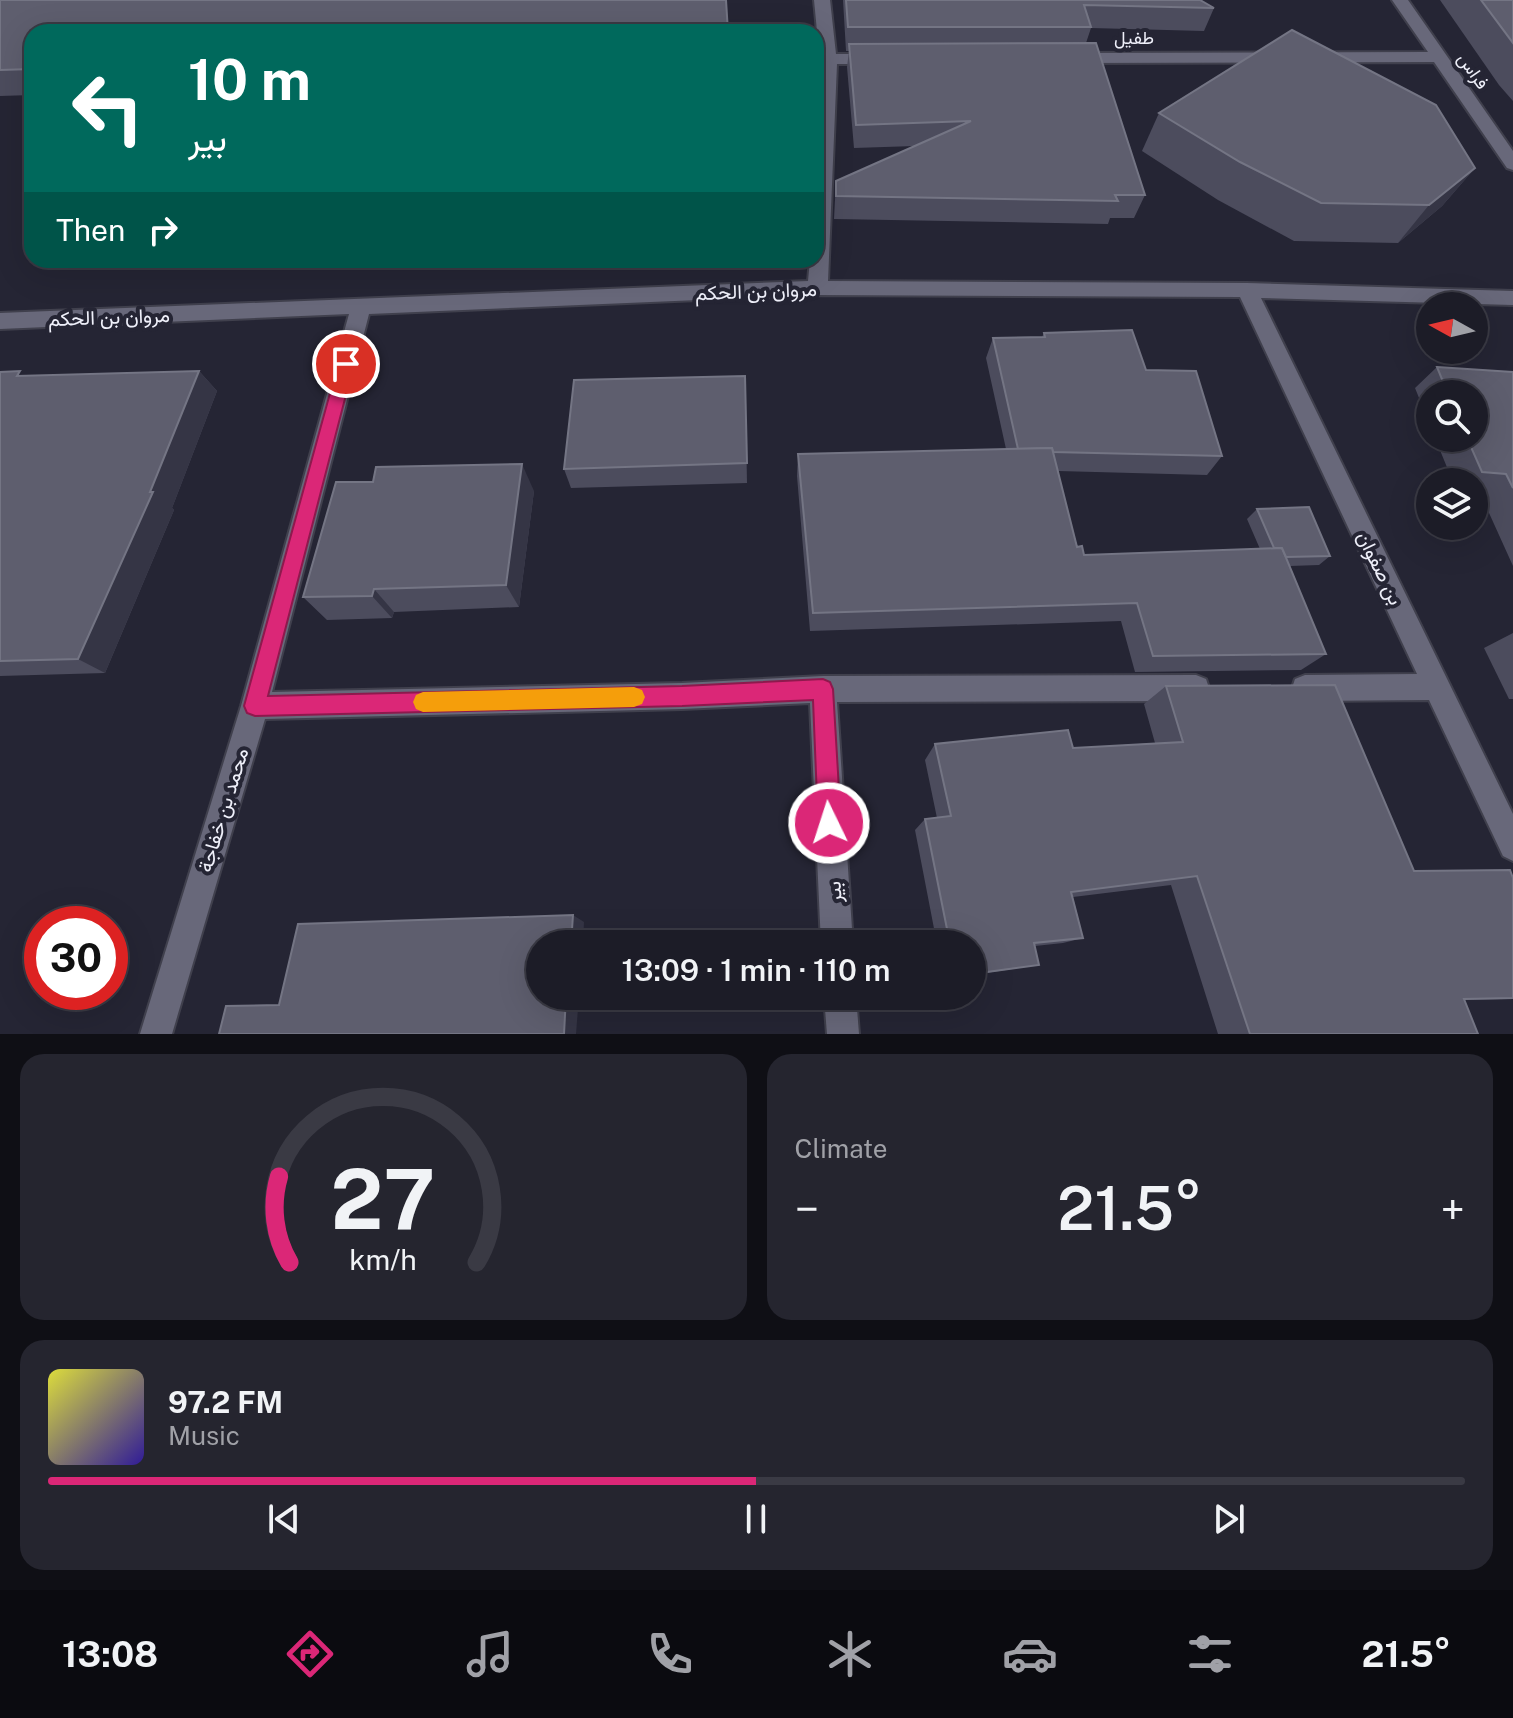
<!DOCTYPE html>
<meta charset="utf-8">
<style>
body{margin:0;font-family:"Public Sans",Vazirmatn,sans-serif;background:#25252f;color:#f1f3f6;height:100vh;display:flex;flex-direction:column;font-size:30px;white-space:nowrap}
*{box-sizing:border-box;margin:0}
p{font-size:26px;color:#a0a1a7}
.icon{flex:none;width:44px;height:44px;fill:none;stroke:currentColor;stroke-width:2;stroke-linecap:round;stroke-linejoin:round}
.map{position:relative;height:1034px;overflow:hidden}
.side{display:flex;flex-direction:column;gap:20px;padding:20px;background:#0f0f15;flex:1}
.side>*{flex:none}
.hud{position:absolute;left:24px;top:24px;width:800px;height:244px;border-radius:24px;box-shadow:0 8px 32px #0002,0 0 0 2px #3a3a44;background:#00695c;color:#fff;overflow:hidden}
.needle{width:52px;rotate:278deg}
.controls{position:absolute;left:1416px;top:292px;display:grid;gap:16px}
.controls a{display:grid;place-items:center;width:72px;height:72px;border-radius:50%;background:#1c1c27;box-shadow:0 8px 32px #0002,0 0 0 2px #3a3a44;font-size:40px}
.speed{position:absolute;left:24px;top:906px;display:flex;gap:16px;font-size:40px;font-weight:700;text-align:center}
.speed>*{display:grid;place-content:center;width:104px;height:104px;border-radius:50%;background:#1c1c27;box-shadow:0 8px 32px #0002,0 0 0 2px #3a3a44;line-height:1}
.speed .limit{border:12px solid #d22;background:#fff;color:#111}
.pin{position:absolute;display:grid;place-items:center;width:68px;height:68px;color:#fff;margin:-34px;border:4px solid #fff;border-radius:50%;box-shadow:0 2px 8px #0007}
.me{position:absolute;width:88px;margin:-44px;rotate:356deg;stroke-linejoin:round;filter:drop-shadow(0 0 6px #0008)}
.turn{display:flex;align-items:center;gap:28px;height:168px;padding:0 32px;font-size:36px}
.turn .icon{width:104px;height:104px;stroke-width:2.5}
.turn b{display:block;font-size:56px;line-height:68px}
.then{display:flex;align-items:center;height:76px;padding:0 32px;background:#0003;gap:16px;font-size:30px}
.big{font-size:60px;font-weight:600;line-height:1.1}
.side .card{flex:1;display:flex;flex-direction:column;justify-content:center;gap:12px;min-width:0;padding:0 28px;border-radius:24px;background:#25252f}
.side .dial{align-items:center;gap:0}
.dial svg{height:208px;overflow:visible;fill:none;stroke:#3a3a44;stroke-width:7;stroke-linecap:round;text-anchor:middle}
.dial text{fill:#f1f3f6;stroke:none}
.song{display:flex;align-items:center;gap:24px}
.cover{width:96px;height:96px;border-radius:12px;background:linear-gradient(135deg,hsl(60 70% 55%),hsl(250 70% 35%))}
.played{height:8px;border-radius:4px;background:linear-gradient(90deg,#db2777 50%,#3a3a44 50%)}
.keys{display:flex;justify-content:space-around;direction:ltr}
.heat{display:flex;justify-content:space-between;align-items:center;font-size:44px;direction:ltr}
.side .tiles{flex:1;display:grid;gap:20px;grid-template-columns:1fr 1fr}
.card:last-child{grid-column:span 2}
.trip{position:absolute;left:526px;top:930px;width:460px;height:80px;border-radius:40px;background:#1c1c27;box-shadow:0 8px 32px #0002,0 0 0 2px #3a3a44;font-weight:600;line-height:80px;text-align:center}
.tab-bar{display:flex;height:128px;justify-content:space-around;align-items:center;background:#0b0b10;color:#a0a1a7}
.tab-bar .icon{width:56px;height:56px}
.tab-bar .active{color:#db2777}
.tab-bar b{font-size:36px;color:#f1f3f6}
.map>svg:first-child{display:block}
.lines{fill:none;stroke-linecap:round;stroke-linejoin:round}
.minor-casing{stroke:#40404d;stroke-width:4}
.minor{fill:#68687a;fill-rule:evenodd}
.wall{fill:#4c4c5d}
.shaded-wall{fill:#353545}
.building{fill:#5e5e6e;stroke:#747584;stroke-width:2}
.route{fill:#db2777;stroke:#8e194d;stroke-width:2}
.slow{fill:#f59e0b}
.labels{text-anchor:middle;stroke-width:8;stroke-linejoin:round;paint-order:stroke}
.far-street-label{font-size:18px;fill:#eff0fa;stroke:#252534}
.street-label{font-size:20px;fill:#eff0fa;stroke:#252534}
</style>
<div class="map">
<svg width="1513" height="1034" viewBox="0 0 1513 1034">
<rect width="100%" height="100%" fill="#252534"/>
<g class="lines">
<defs>
<g id="minor">
<path d="M814,0h16l6,54h45l8,5 -8,5h-44l-9,217 419,2 266,8v14l-252,-7 252,516v47l-10,-5 -74,-156 -124,1 -10,-4 -3,-9 3,-9 10,-4 112,-1 -177,-377 -422,-2 -449,19 -97,378 410,-9 141,-7 373,-1 10,4 3,9 -3,9 -10,4 -359,1 16,242h-32l-11,-241 -128,6 -417,10 -93,315h-32l101,-328 108,-392 -349,15v-16l808,-32 2,-21h6c0,-87 8,-174 -2,-260z"/>
<polygon points="1392,0 1408,0 1513,151 1513,170 1507,168 1434,62 1069,63 1061,58 1069,53 1428,52"/>
<polygon points="824,996 856,996 859,1034 827,1034"/>
</g>
</defs>
<use href="#minor" class="minor-casing"/>
<use href="#minor" class="minor"/>
</g>
<g class="wall">
<polygon points="0,0 32,32 32,95 0,96"/>
<polygon points="843,0 1200,0 1214,8 1204,31 1091,28 1086,43 1145,195 1134,218 1110,218 1108,224 834,219 836,181 915,146 854,148 847,67 849,51 846,51"/>
<polygon points="1440,0 1513,0 1513,101 1499,85"/>
<polygon points="1159,113 1475,168 1442,206 1398,243 1294,241 1218,200 1142,151"/>
<polygon points="1044,333 1146,370 1222,456 1207,475 1058,471 1077,547 1084,555 1260,549 1247,519 1257,509 1330,556 1319,565 1290,566 1326,654 1301,670 1135,672 1121,621 810,631 797,476 798,454 1006,449 986,358 993,338 1042,337"/>
<polygon points="1437,367 1513,372 1513,566 1480,493 1474,492 1474,482 1453,482 1435,438 1474,438 1474,394 1430,394 1430,425 1415,388"/>
<polygon points="199,371 217,391 172,508 174,510 105,673 0,676 0,372 25,376"/>
<polygon points="745,376 747,483 571,488 564,469"/>
<polygon points="534,491 519,607 394,612 392,618 327,620 303,597"/>
<polygon points="1513,633 1513,699 1509,699 1484,648"/>
<polygon points="1166,686 1414,871 1513,878 1513,999 1464,1000 1478,1034 1218,1034 1171,885 1073,897 1083,938 1063,943 1035,946 1039,965 972,975 972,944 937,944 915,830 925,819 937,818 925,760 935,744 1073,748 1155,743 1144,704"/>
</g>
<g class="shaded-wall">
<polygon points="1475,168 1442,206 1398,243 1429,205"/>
<polygon points="199,371 217,391 172,508 174,510 105,673 78,659 150,492"/>
<polygon points="522,464 534,491 519,607 506,585"/>
<polygon points="374,589 394,612 392,618 372,596"/>
<polygon points="573,915 584,922 583,944 571,944"/>
<polygon points="566,996 579,996 576,1034 564,1034"/>
</g>
<g class="building">
<polygon points="0,0 726,0 728,32 32,32 32,69 0,70"/>
<polygon points="846,0 1200,0 1214,8 1084,5 1091,27 848,27"/>
<polygon points="1481,0 1513,0 1513,43"/>
<polygon points="1292,30 1436,105 1475,168 1429,205 1321,203 1240,162 1159,113"/>
<polygon points="1096,43 1145,195 1115,195 1118,201 836,196 836,181 971,121 856,125 849,44"/>
<polygon points="1132,330 1146,370 1196,371 1222,456 1053,452 1052,448 1018,449 993,338 1045,337 1044,333"/>
<polygon points="1437,367 1513,372 1513,488 1506,474 1482,472 1467,438 1474,438 1474,394 1448,394"/>
<polygon points="20,371 17,376 199,371 150,492 153,492 78,659 0,661 0,372"/>
<polygon points="745,376 747,463 564,469 574,380"/>
<polygon points="1052,448 1077,547 1082,546 1084,555 1282,548 1326,654 1153,656 1137,603 813,613 798,454"/>
<polygon points="522,464 506,585 374,589 372,596 303,597 336,482 373,482 376,467"/>
<polygon points="1309,507 1330,556 1286,557 1282,548 1274,548 1257,509"/>
<polygon points="1335,685 1414,871 1510,870 1513,878 1513,998 1464,999 1478,1034 1250,1034 1197,876 1071,892 1083,938 1034,943 1039,965 972,974 972,944 950,944 925,819 951,816 935,744 1068,730 1073,748 1183,742 1166,686"/>
<polygon points="573,915 571,944 540,944 540,996 566,996 564,1034 219,1034 226,1006 279,1005 298,924"/>
</g>
<polygon class="route" points="346,358 354,364 268,696 682,686 823,679 830,682 833,689 841,823 837,831 829,834 822,831 818,823 813,700 682,706 255,716 247,713 244,706 338,364"/>
<polygon class="slow" points="634,687 642,690 645,697 642,704 634,707 423,712 416,709 413,702 416,695 423,692"/>
<g class="labels">
<g class="far-street-label">
<text x="1134" y="44">طفيل</text>
<text transform="translate(1473 71) rotate(55)" y="6">فراس</text>
</g>
<g class="street-label">
<text transform="translate(756 291) rotate(-2)" y="7">مروان بن الحكم</text>
<text transform="translate(109 317) rotate(-2)" y="7">مروان بن الحكم</text>
<text transform="translate(1380 568) rotate(64)" y="7">بن صفوان</text>
<text transform="translate(223 810) rotate(-73)" y="7">محمد بن خفاجة</text>
<text transform="translate(834 892) rotate(-94)" y="7">بير</text>
</g>
</g>
</svg>
<div class="controls">
<a><svg class="needle" viewBox="-14 -14 28 28"><path d="M0-13l5 13h-10z" fill="#e53935"/><path d="M0 13l5-13h-10z" fill="#a0a1a7"/></svg></a>
<a><svg class="icon" aria-label="search" viewBox="0 0 24 24"><circle cx="10" cy="10" r="6"/><path d="M15 15l6 6"/></svg></a>
<a><svg class="icon" aria-label="layers" viewBox="0 0 24 24"><path d="M12 4l9 5-9 5-9-5zM3 14l9 5 9-5"/></svg></a>
</div>
<div class="speed"><div class="limit">30</div></div>
<div class="pin" style="left:346px;top:364px;background:#d93025"><svg class="icon" aria-label="arrive" viewBox="0 0 24 24"><path d="M6 21V4h12l-3 4 3 4H6"/></svg></div>
<svg class="me" style="left:829px;top:823px" viewBox="-20 -20 40 40"><circle r="17" fill="#db2777" stroke="#fff" stroke-width="3"/><path d="M0-11L8 9 0 5-8 9z" fill="#fff"/></svg>
<div class="trip">13:09 · 1 min · 110 m</div>
<div class="hud">
<div class="turn"><svg class="icon" aria-label="left" viewBox="0 0 24 24"><path d="M17 20v-9H6M10 6l-5 5 5 5"/></svg><div><b>10 m</b>بير</div></div>
<div class="then">Then<svg class="icon" aria-label="right" viewBox="0 0 24 24"><path d="M7 20v-9h11M14 6l5 5-5 5"/></svg></div>
</div>
</div>
<section class="side">
<div class="tiles">
<div class="card dial"><svg viewBox="0 0 100 80">
<path d="M14 69A42 42 0 1 1 86 69"/>
<path d="M14 69A42 42 0 0 1 10 36" stroke="#db2777"/>
<text x="50" y="56" font-size="32" font-weight="700">27</text>
<text x="50" y="72" font-size="11">km/h</text>
</svg></div>
<div class="card"><p>Climate</p>
<div class="heat"><a>−</a><b class="big">21.5°</b><a>+</a></div>
</div>
<div class="card">
<div class="song"><i class="cover"></i><div><b>97.2 FM</b><p>Music</p></div></div>
<div class="played"></div>
<div class="keys"><svg class="icon" aria-label="previous" viewBox="0 0 24 24"><path d="M18 5L8 12l10 7zM5 5v14"/></svg><svg class="icon" aria-label="pause" viewBox="0 0 24 24"><path d="M8 5v14M16 5v14"/></svg><svg class="icon" aria-label="next" viewBox="0 0 24 24"><path d="M6 5l10 7-10 7zM19 5v14"/></svg></div>
</div>
</div>
</section>
<nav class="tab-bar">
<b>13:08</b>
<svg class="icon active" aria-label="directions" viewBox="0 0 24 24"><path d="M12 3l9 9-9 9-9-9zM9 14v-3h6M13 9l2 2-2 2"/></svg>
<svg class="icon" aria-label="music" viewBox="0 0 24 24"><path d="M9 18V5l10-2v13"/><circle cx="6" cy="18" r="3"/><circle cx="16" cy="16" r="3"/></svg>
<svg class="icon" aria-label="phone" viewBox="0 0 24 24"><path d="M5 4h4l2 5-3 2q2 4 5 5l2-3 5 2v4C11 20 4 13 5 4z"/></svg>
<svg class="icon" aria-label="climate" viewBox="0 0 24 24"><path d="M12 3v18M4 7l16 10M4 17L20 7"/></svg>
<svg class="icon" aria-label="car" viewBox="0 0 24 24"><path d="M5 17H2v-5l4-1 3-4h7l3 4 3 1v5h-3M9 17h6M6 11h13"/><circle cx="7" cy="17" r="2"/><circle cx="17" cy="17" r="2"/></svg>
<svg class="icon" aria-label="filters" viewBox="0 0 24 24"><path d="M4 7h16M4 17h16"/><circle cx="9" cy="7" r="2"/><circle cx="15" cy="17" r="2"/></svg>
<b>21.5°</b>
</nav>
